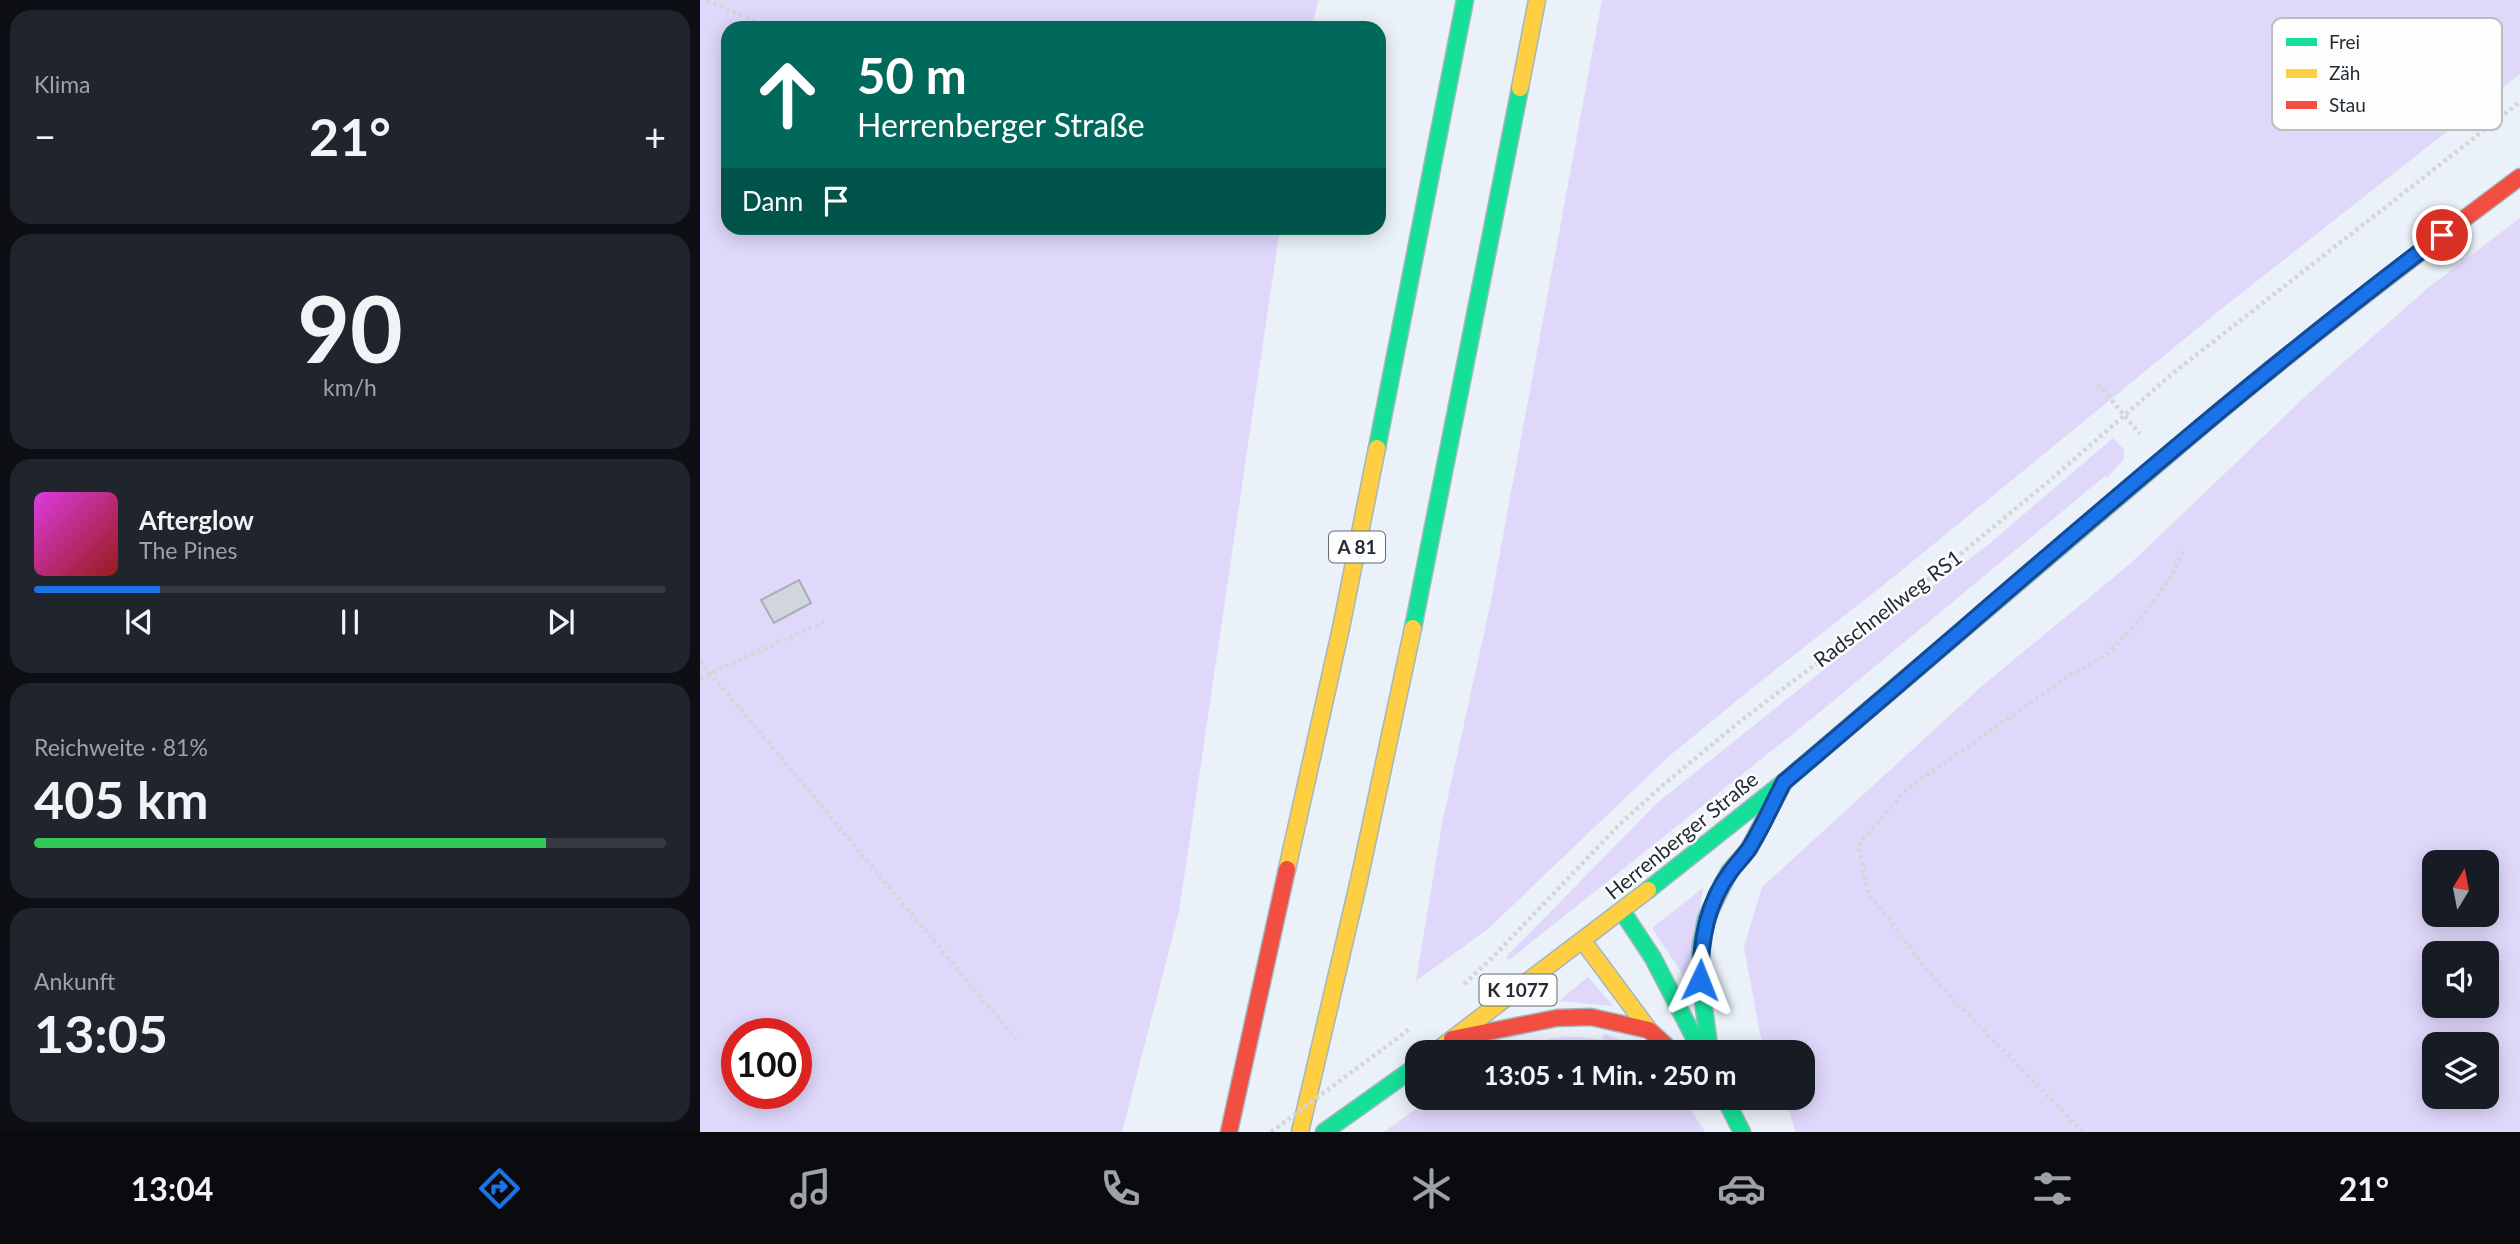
<!DOCTYPE html>
<html lang="de">
<meta charset="utf-8">
<style>
body{margin:0;font-family:Lato,sans-serif;background:#20242c;color:#f1f3f6;height:100vh;display:flex;flex-direction:column;font-size:26px;white-space:nowrap}
*{box-sizing:border-box;margin:0}
p{font-size:23px;color:#9ea1a6}
.icon{flex:none;width:38px;height:38px;fill:none;stroke:currentColor;stroke-width:2;stroke-linecap:round;stroke-linejoin:round}
.map{position:relative;flex:1;overflow:hidden}
.panel{display:flex;flex-direction:column;gap:10px;padding:10px;background:#0d0f14;width:700px}
.panel>*{flex:none}
.guide{position:absolute;left:21px;top:21px;width:665px;height:214px;border-radius:21px;box-shadow:0 4px 18px #0003;background:#00695c;color:#fff;overflow:hidden}
.needle{width:46px;rotate:10deg}
.tools{position:absolute;left:1722px;top:850px;display:grid;gap:14px}
.tools a{display:grid;place-items:center;width:77px;height:77px;border-radius:14px;background:#171b24;box-shadow:0 4px 18px #0003;font-size:35px}
.speed{position:absolute;left:21px;top:1018px;display:flex;gap:14px;font-size:35px;font-weight:700;text-align:center}
.speed>*{display:grid;place-content:center;width:91px;height:91px;border-radius:50%;background:#171b24;box-shadow:0 4px 18px #0003;line-height:1}
.speed .limit{border:10px solid #d22;background:#fff;color:#111}
.pin{position:absolute;display:grid;place-items:center;width:60px;height:60px;color:#fff;margin:-30px;border:4px solid #fff;border-radius:50%;box-shadow:0 2px 7px #0007}
.me{position:absolute;width:77px;margin:-38px;rotate:2deg;stroke-linejoin:round;filter:drop-shadow(0 0 5px #0008)}
.turn{display:flex;align-items:center;gap:24px;height:147px;padding:0 21px;font-size:32px}
.turn .icon{width:91px;height:91px;stroke-width:2.5}
.turn b{display:block;font-size:49px;line-height:60px}
.then{display:flex;align-items:center;height:66px;padding:0 21px;background:#0003;gap:14px;font-size:26px}
.big{font-size:52px;font-weight:700;line-height:1.1}
.panel .card{flex:1;display:flex;flex-direction:column;justify-content:center;gap:10px;min-width:0;padding:0 24px;border-radius:21px;background:#20242c}
.panel .dial{align-items:center;gap:0}
.dial b{font-size:91px;line-height:1}
.song{display:flex;align-items:center;gap:21px}
.cover{width:84px;height:84px;border-radius:10px;background:linear-gradient(135deg,hsl(300 70% 55%),hsl(0 70% 35%))}
.played{height:7px;border-radius:4px;background:linear-gradient(90deg,#1a73e8 20%,#363941 20%)}
.keys{display:flex;justify-content:space-around;direction:ltr}
.heat{display:flex;justify-content:space-between;align-items:center;font-size:38px;direction:ltr}
.charge{height:10px;border-radius:5px;background:linear-gradient(90deg,#34c759 81%,#363941 0)}
.trip{position:absolute;left:705px;top:1040px;width:410px;height:70px;border-radius:21px;background:#171b24;box-shadow:0 4px 18px #0003;font-weight:700;line-height:70px;text-align:center}
.tabs{display:flex;height:112px;justify-content:space-around;align-items:center;background:#090b0e;color:#9ea1a6}
.tabs .icon{width:49px;height:49px}
.tabs .selected{color:#1a73e8}
.tabs b{font-size:32px;color:#f1f3f6}
main{display:flex;flex:1;min-height:0}
.map>svg:first-child{display:block}
.green{fill:#dfd8fb;fill-rule:evenodd}
.building{fill:#d1d5dd;stroke:#a8adb4;stroke-width:2}
.lines{fill:none;stroke-linecap:round;stroke-linejoin:round}
.fast-casing{stroke:#a3b7bf;stroke-width:19}
.slow-casing{stroke:#a3b7bf;stroke-width:19}
.jam-casing{stroke:#a3b7bf;stroke-width:19}
.path{stroke:#d4d6d9;stroke-width:4.5;stroke-dasharray:3.5 3.5;stroke-linecap:butt}
.fast{stroke:#16e098;stroke-width:16}
.slow{stroke:#ffcf43;stroke-width:16}
.jam{stroke:#f24e42;stroke-width:16}
.path-bridge{stroke:#d4d6d9;stroke-width:4.5;stroke-dasharray:3.5 3.5;stroke-linecap:butt}
.route-casing{stroke:#114b97;stroke-width:18}
.route{stroke:#1a73e8;stroke-width:12}
.labels{text-anchor:middle;stroke-width:5;stroke-linejoin:round;paint-order:stroke}
.shield{fill:#fdfdfd;stroke:#646b70;stroke-width:2}
.shield-label{font-size:19px;font-weight:bold;fill:#232c34}
.street-label{font-size:21px;fill:#232c34;stroke:#fdfdfd}
.key{fill:#fdfdfd;stroke:#bcbec1;stroke-width:2}
.key-label{font-size:19px;fill:#232c34}
</style>
<main>
<section class="panel">
<div class="card"><p>Klima</p>
<div class="heat"><a>−</a><b class="big">21°</b><a>+</a></div>
</div>
<div class="card dial"><b>90</b><p>km/h</p></div>
<div class="card">
<div class="song"><i class="cover"></i><div><b>Afterglow</b><p>The Pines</p></div></div>
<div class="played"></div>
<div class="keys"><svg class="icon" aria-label="previous" viewBox="0 0 24 24"><path d="M18 5L8 12l10 7zM5 5v14"/></svg><svg class="icon" aria-label="pause" viewBox="0 0 24 24"><path d="M8 5v14M16 5v14"/></svg><svg class="icon" aria-label="next" viewBox="0 0 24 24"><path d="M6 5l10 7-10 7zM19 5v14"/></svg></div>
</div>
<div class="card"><p>Reichweite · 81%</p><b class="big">405 km</b><div class="charge"></div></div>
<div class="card"><p>Ankunft</p><b class="big">13:05</b></div>
</section>
<div class="map">
<svg width="1820" height="1132" viewBox="0 0 1820 1132">
<rect width="100%" height="100%" fill="#eaf1f8"/>
<g class="green">
<path d="M0,0h619l-8,28h-583v200h552l-101,684 -57,220h-422zM37,1034h59v60h-59z"/>
<polygon points="902,0 1820,0 1820,74 1515,314 1191,579 1051,689 967,758 788,929 716,981 742,824 791,601"/>
<path d="M1820,218v914h-724l-12,-35h18v-45h-35l-7,-18 -16,-87 18,-60 220,-201 149,-123 180,-172 118,-104zM1734,863h53v52h-53zM1734,954h53v52h-53zM1734,1045h53v52h-53z"/>
<polygon points="1413,438 1424,450 1424,459 1407,478 1405,476 1109,721 809,960 806,957 957,803 1137,659 1289,544"/>
<polygon points="1003,888 989,984 952,928"/>
<polygon points="888,977 913,1006 859,1001"/>
<path d="M904,1034l18,6 20,12h-134c31,-13 61,-19 94,-12z"/>
<polygon points="732,1097 982,1097 1005,1132 684,1132"/>
</g>
<polygon class="building" points="99,580 111,603 74,623 61,600"/>
<g class="lines">
<defs>
<g id="fast">
<polyline points="677,448 765,0"/>
<polyline points="713,628 820,88"/>
<polyline points="948,890 1084,782 1495,432"/>
<polyline points="922,911 953,958 999,1047"/>
<polyline points="1010,1052 1000,980 1001,944 1006,919 1029,872 1049,849 1084,782"/>
<polyline points="1024,1097 1042,1132"/>
<polyline points="624,1132 718,1065"/>
</g>
<g id="slow">
<polyline points="820,88 837,0"/>
<polyline points="587,869 641,628 677,448"/>
<polyline points="883,941 949,1030"/>
<polyline points="735,1052 948,890"/>
<polyline points="600,1132 659,880 713,628"/>
</g>
<g id="jam">
<path d="M1495,432c105,-89 215,-173 325,-255"/>
<polyline points="752,1039 857,1018 891,1017 949,1030 973,1052"/>
<polyline points="529,1132 587,869"/>
</g>
</defs>
<use href="#fast" class="fast-casing"/>
<use href="#slow" class="slow-casing"/>
<use href="#jam" class="jam-casing"/>
<g class="path">
<polyline points="7,0 69,28"/>
<polyline points="1398,384 1440,434"/>
<polyline points="0,661 316,1039"/>
<polyline points="0,678 127,620"/>
<polyline points="764,984 792,958 919,825 964,784 1043,719 1247,565 1349,481 1472,374 1820,102"/>
<polyline points="1383,1132 1241,987 1168,893 1158,845 1206,790 1372,674 1406,655 1436,624 1469,580 1485,548"/>
</g>
<use href="#fast" class="fast"/>
<use href="#slow" class="slow"/>
<use href="#jam" class="jam"/>
<polyline class="path-bridge" points="571,1132 711,1028"/>
</g>
<g class="lines">
<defs>
<path id="route" d="M1000,980c1,-39 6,-76 31,-109 5,-7 12,-14 17,-21 14,-21 24,-46 36,-68 218,-184 430,-376 658,-547"/>
</defs>
<use href="#route" class="route-casing"/>
<use href="#route" class="route"/>
</g>
<g class="labels">
<g class="shield">
<rect x="629" y="531.5" width="56" height="31" rx="5"/>
<rect x="779.5" y="974.5" width="77" height="31" rx="5"/>
</g>
<g class="shield-label">
<text x="657" y="554">A 81</text>
<text x="818" y="997">K 1077</text>
</g>
<g class="street-label">
<text transform="translate(1188 609) rotate(-37)" y="7">Radschnellweg RS1</text>
<text transform="translate(982 836) rotate(-39)" y="7">Herrenberger Straße</text>
</g>
</g>
<rect x="1572" y="18" width="230" height="112" rx="10" class="key"/>
<rect x="1586" y="38" width="31" height="8" fill="#16e098"/>
<rect x="1586" y="69" width="31" height="9" fill="#ffcf43"/>
<rect x="1586" y="101" width="31" height="8" fill="#f24e42"/>
<g class="key-label">
<text x="1629" y="49">Frei</text>
<text x="1629" y="80">Zäh</text>
<text x="1629" y="112">Stau</text>
</g>
</svg>
<div class="tools">
<a><svg class="needle" viewBox="-14 -14 28 28"><path d="M0-13l5 13h-10z" fill="#e53935"/><path d="M0 13l5-13h-10z" fill="#9ea1a6"/></svg></a>
<a><svg class="icon" aria-label="sound" viewBox="0 0 24 24"><path d="M4 9h4l5-4v14l-5-4H4zM17 9q2 3 0 6"/></svg></a>
<a><svg class="icon" aria-label="layers" viewBox="0 0 24 24"><path d="M12 4l9 5-9 5-9-5zM3 14l9 5 9-5"/></svg></a>
</div>
<div class="speed"><div class="limit">100</div></div>
<div class="pin" style="left:1742px;top:235px;background:#d93025"><svg class="icon" aria-label="arrive" viewBox="0 0 24 24"><path d="M6 21V4h12l-3 4 3 4H6"/></svg></div>
<svg class="me" style="left:1000px;top:980px" viewBox="-20 -20 40 40"><path d="M0-17L14 15 0 8-14 15z" fill="#1a73e8" stroke="#fff" stroke-width="4"/></svg>
<div class="trip">13:05 · 1 Min. · 250 m</div>
<div class="guide">
<div class="turn"><svg class="icon" aria-label="ahead" viewBox="0 0 24 24"><path d="M12 20V5M6 11l6-6 6 6"/></svg><div><b>50 m</b>Herrenberger Straße</div></div>
<div class="then">Dann<svg class="icon" aria-label="arrive" viewBox="0 0 24 24"><path d="M6 21V4h12l-3 4 3 4H6"/></svg></div>
</div>
</div>
</main>
<nav class="tabs">
<b>13:04</b>
<svg class="icon selected" aria-label="directions" viewBox="0 0 24 24"><path d="M12 3l9 9-9 9-9-9zM9 14v-3h6M13 9l2 2-2 2"/></svg>
<svg class="icon" aria-label="music" viewBox="0 0 24 24"><path d="M9 18V5l10-2v13"/><circle cx="6" cy="18" r="3"/><circle cx="16" cy="16" r="3"/></svg>
<svg class="icon" aria-label="phone" viewBox="0 0 24 24"><path d="M5 4h4l2 5-3 2q2 4 5 5l2-3 5 2v4C11 20 4 13 5 4z"/></svg>
<svg class="icon" aria-label="climate" viewBox="0 0 24 24"><path d="M12 3v18M4 7l16 10M4 17L20 7"/></svg>
<svg class="icon" aria-label="car" viewBox="0 0 24 24"><path d="M5 17H2v-5l4-1 3-4h7l3 4 3 1v5h-3M9 17h6M6 11h13"/><circle cx="7" cy="17" r="2"/><circle cx="17" cy="17" r="2"/></svg>
<svg class="icon" aria-label="filters" viewBox="0 0 24 24"><path d="M4 7h16M4 17h16"/><circle cx="9" cy="7" r="2"/><circle cx="15" cy="17" r="2"/></svg>
<b>21°</b>
</nav>
